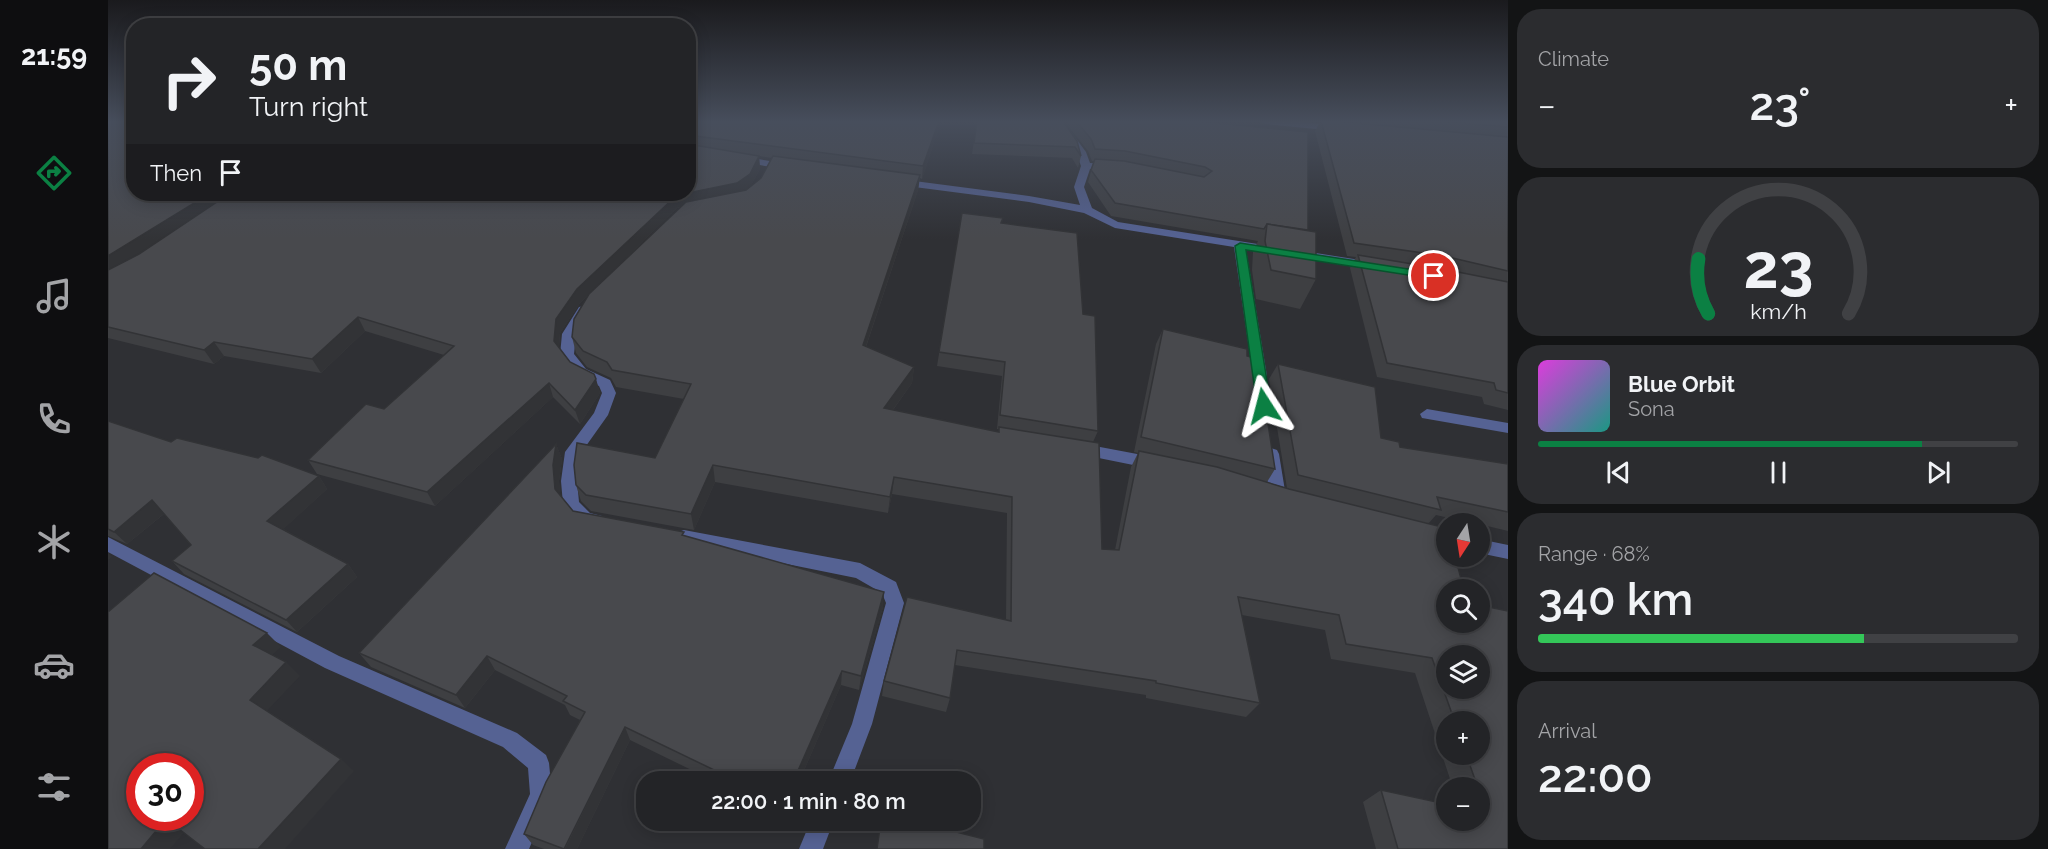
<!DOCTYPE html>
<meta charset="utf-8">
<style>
body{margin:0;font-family:Raleway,sans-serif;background:#2b2c2f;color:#f1f3f6;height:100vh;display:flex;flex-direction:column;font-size:22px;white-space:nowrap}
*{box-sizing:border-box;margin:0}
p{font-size:20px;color:#a3a4a7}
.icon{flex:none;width:33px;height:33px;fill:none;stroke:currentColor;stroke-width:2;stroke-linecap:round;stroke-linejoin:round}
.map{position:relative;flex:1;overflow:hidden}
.drawer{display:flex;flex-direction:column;gap:9px;padding:9px;background:#131415;width:540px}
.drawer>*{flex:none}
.top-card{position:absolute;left:18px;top:18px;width:570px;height:183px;border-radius:24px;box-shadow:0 3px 15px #0003,0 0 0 2px #404144;background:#232427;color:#f1f3f6;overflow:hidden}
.needle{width:39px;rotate:192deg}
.tools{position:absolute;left:1328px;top:513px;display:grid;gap:12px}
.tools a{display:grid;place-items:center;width:54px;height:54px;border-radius:50%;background:#232427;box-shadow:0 3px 15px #0003,0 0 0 2px #404144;font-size:30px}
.speed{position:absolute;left:18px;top:753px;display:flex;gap:12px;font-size:30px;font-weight:700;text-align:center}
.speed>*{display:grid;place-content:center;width:78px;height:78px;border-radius:50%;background:#232427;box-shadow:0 3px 15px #0003,0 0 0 2px #404144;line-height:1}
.speed .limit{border:9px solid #d22;background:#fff;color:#111}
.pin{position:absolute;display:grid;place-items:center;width:51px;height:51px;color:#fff;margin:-26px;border:3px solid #fff;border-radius:50%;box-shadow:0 2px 6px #0007}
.me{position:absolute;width:66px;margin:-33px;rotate:351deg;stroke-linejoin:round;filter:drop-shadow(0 0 4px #0008)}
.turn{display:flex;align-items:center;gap:21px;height:126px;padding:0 24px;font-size:27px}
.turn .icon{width:78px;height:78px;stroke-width:2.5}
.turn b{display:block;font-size:42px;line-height:51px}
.then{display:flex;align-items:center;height:57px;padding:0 24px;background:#0003;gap:12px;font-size:22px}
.big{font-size:45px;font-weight:600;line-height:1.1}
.drawer .widget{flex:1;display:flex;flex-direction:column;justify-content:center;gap:9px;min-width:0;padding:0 21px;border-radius:24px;background:#2b2c2f}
.drawer .dial{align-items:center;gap:0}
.dial svg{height:156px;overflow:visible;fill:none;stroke:#404144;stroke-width:7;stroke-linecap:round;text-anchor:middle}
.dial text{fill:#f1f3f6;stroke:none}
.song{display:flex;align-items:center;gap:18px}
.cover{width:72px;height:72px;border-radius:9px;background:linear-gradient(135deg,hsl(300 70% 55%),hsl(170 70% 35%))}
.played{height:6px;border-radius:3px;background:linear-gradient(90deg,#0b8043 80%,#404144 80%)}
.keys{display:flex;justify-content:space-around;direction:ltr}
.heat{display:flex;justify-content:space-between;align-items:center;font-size:33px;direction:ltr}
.charge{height:9px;border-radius:4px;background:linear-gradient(90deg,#34c759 68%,#404144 0)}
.trip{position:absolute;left:528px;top:771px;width:345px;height:60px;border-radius:24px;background:#232427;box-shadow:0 3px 15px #0003,0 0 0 2px #404144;font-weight:600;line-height:60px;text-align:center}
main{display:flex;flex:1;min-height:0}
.tab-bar{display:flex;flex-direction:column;width:108px;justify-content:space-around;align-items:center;background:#0e0e10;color:#a3a4a7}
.tab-bar .icon{width:42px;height:42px}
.tab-bar .active{color:#0b8043}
.tab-bar b{font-size:27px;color:#f1f3f6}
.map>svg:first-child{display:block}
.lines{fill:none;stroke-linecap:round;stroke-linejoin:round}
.minor{fill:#556293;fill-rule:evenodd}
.wall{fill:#3e3f42;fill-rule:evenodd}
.shaded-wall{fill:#323336}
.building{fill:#48494d;stroke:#323336;stroke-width:1.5;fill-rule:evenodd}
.route{fill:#0b8043;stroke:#07532c;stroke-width:1.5}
</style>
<main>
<nav class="tab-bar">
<b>21:59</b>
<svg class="icon active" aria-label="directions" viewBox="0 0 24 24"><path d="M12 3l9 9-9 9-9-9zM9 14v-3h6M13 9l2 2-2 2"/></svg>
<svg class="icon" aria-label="music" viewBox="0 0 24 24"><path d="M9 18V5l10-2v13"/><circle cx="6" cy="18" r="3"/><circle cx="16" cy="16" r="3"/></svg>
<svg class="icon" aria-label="phone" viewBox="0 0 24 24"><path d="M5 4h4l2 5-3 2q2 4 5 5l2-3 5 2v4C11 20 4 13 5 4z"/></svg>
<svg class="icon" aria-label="climate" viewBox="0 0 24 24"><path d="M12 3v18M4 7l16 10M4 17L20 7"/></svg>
<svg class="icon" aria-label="car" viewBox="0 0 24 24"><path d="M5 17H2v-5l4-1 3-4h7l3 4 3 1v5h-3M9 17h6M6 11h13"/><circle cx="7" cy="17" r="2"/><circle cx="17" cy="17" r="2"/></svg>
<svg class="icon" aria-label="filters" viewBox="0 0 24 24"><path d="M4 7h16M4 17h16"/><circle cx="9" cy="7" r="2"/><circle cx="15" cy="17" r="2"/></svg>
</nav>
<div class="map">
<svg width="1400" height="849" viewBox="0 0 1400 849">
<rect width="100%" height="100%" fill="#2f3034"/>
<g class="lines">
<g class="minor">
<polygon points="947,121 955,121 978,152 982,163 1005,164 1010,167 1005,170 982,169 976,187 984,208 1010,222 1265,262 1271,266 1265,270 1138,249 1159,376 1152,381 1145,376 1126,247 1007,228 976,213 921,202 791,185 786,182 791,179 921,196 972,205 966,187 973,166 968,152"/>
<polygon points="1152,121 1180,121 1228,125 1233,128 1228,131 1157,124"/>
<polygon points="631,156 681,164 686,167 681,170 628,161 626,159"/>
<polygon points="476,306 482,310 468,334 466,354 478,369 502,380 508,393 500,415 473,453 469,481 471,502 482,513 494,516 496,521 494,526 488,528 471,524 455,504 453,481 457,452 486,413 494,393 491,386 468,375 452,355 454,334 471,307"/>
<polygon points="1319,409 1400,423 1400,433 1314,418 1312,414"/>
<polygon points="971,443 1045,457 1051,459 1053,463 1051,467 1045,469 966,453 963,449 966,445"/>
<polygon points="1163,448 1169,450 1171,454 1178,497 1176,501 1170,503 1164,501 1162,497 1155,454 1157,450"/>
<polygon points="576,530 752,563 788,582 796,603 764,724 742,782 720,782 744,724 778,603 774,593 748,578 570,542 567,537 570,532"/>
<polygon points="0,537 231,656 409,733 438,755 441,763 444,795 421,849 397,849 422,794 420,768 395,747 217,668 0,552"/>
<polygon points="1371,539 1400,545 1400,559 1371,553"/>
<polygon points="703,820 726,820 715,849 691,849"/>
</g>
</g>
<g class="wall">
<path d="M0,121h26v73h554v-73h253l-19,58 -2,-1 -2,12 -52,157 48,20 -2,16 -19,27 105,22 1,-3h-2l5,-53 -65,-10 25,-153 41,5 -1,5 75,10 6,81 12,2 3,115 -5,11 6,1 3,106 13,1 16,-83 7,-14 -4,-1 22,-108 7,-15 84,20v7l11,3 17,110 -8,13 20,6 -18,-109 9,-15 97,23 6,51 18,4 1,5 108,17v67l-29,-7h-4l-39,-9 -8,9 18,4v28h9l9,34h-18v32h33v-17l29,6v238h-132l-13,-47 18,-12 65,14v16h33v-32h-26l-38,-115 -84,-14 -6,-29 -83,-15 18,88 -14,14 -100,-19v-3l-191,-30 -5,33 -4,14 -64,-16 2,-15 23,-84 99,23 1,-107 -115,-19 -4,19 -173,-31 -21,48 -103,-19 -10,-10 -5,-16 -2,-20 3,-22 78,15 29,-59 -68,-12 -5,-9 -24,-11 -11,-14 -4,-16 2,-18 15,-25 91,-86h-3l-97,95 -20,30 -1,14 11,15 24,12 6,19 -20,31 -27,-27 -118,109 -118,-32 -9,-14 58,-56 18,5 60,-54 -79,-24 -44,42 -97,-17 -10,8 -106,-26zM651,156l13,2 -11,20 -15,12 4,-3 10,-18zM1338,656h33v32h-33zM1338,722h33v32h-33z"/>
<polygon points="869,121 955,121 973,156 970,168 964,158 864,154"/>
<polygon points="956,121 1088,121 1200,231 1208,279 1192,309 1148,299 1144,270 1145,252 1150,241 1003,216 980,182 986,161 984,161 980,151"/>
<polygon points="1205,121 1400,121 1400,410 1376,404 1374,397 1269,377 1242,268 1248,257 1239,256 1207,131 1212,122"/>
<polygon points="0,421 63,442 211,476 219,489 175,529 240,564 249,577 189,632 76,574 64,561 83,545 56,514 19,544 0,536"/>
<polygon points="448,444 454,459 451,481 452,495 465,511 576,536 775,607 751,690 733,685 691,782 608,782 522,740 469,849 436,849 425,845 416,834 472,720 462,715 457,705 387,670 357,708 263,667 251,653"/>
</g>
<g class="shaded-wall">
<polygon points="831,121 833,121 814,179 815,166"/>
<polygon points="651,156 652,169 642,187 630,196 569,208 472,303 452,333 450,355 446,341 448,319 469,289 568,196 580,194"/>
<polygon points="812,175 810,190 753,361 755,345"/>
<polygon points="101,194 129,194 0,276 0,256"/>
<polygon points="250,317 257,331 213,373 204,359"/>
<polygon points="106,342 116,356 106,364 96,350"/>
<polygon points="806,367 804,383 774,425 776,408"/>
<polygon points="488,379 492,393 472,424 467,410"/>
<polygon points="441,383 445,397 327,506 319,492"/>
<polygon points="448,444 454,459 451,481 453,504 447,489 445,465"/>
<polygon points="605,465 607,482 586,530 583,514"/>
<polygon points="211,476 219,489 170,534 159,521"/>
<polygon points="786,477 784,494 780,513 782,497"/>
<polygon points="44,500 57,513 19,544 6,532"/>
<polygon points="0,553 4,557 0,560"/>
<polygon points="240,564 249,577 189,632 178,620"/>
<polygon points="776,592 775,607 751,690 753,676"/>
<polygon points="159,633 173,647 160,659 145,645"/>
<polygon points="379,656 387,670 357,708 348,695"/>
<polygon points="178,662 192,676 157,713 142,700"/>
<polygon points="734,671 733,685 691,782 685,782"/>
<polygon points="517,727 522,740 469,849 457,849"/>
<polygon points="233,759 246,771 177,849 150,849"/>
<polygon points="58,819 78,830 62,849 33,849"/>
</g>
<g class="building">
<polygon points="0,121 26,121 26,194 101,194 0,256"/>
<polygon points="580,121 831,121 815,166 580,135"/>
<polygon points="869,121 955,121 969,141 973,156 967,147 866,143"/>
<polygon points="968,121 1088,121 1200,132 1200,230 1159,224 1156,229 1007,203 983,170 987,159 1016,161 1096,177 1104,171 1097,167 1017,151 987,149 983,139"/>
<polygon points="1213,121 1226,121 1400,137 1400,271 1336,256 1246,243"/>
<polygon points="1331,121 1400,121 1400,127"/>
<polygon points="580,144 651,156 642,174 629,183 580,193"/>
<path d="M665,156l147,19 -57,170 51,22 -30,41 115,24v-5l100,16 3,106 17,1 20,-99 78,16 72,22 157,39v28h9l9,34h-18v32h33v-17l29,6v238h-110l-17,-59 65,14v16h33v-8l8,1 -8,-22v-3h-1l-12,-34h13v-32h-24l-23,-64 -86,-14 -7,-29 -101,-18 22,106 -104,-20v-2l-199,-31 -7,48 -66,-17 23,-84 104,24 1,-124 -118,-20 -4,20 -177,-32 -22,49 -105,-19 -10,-10 -2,-20 3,-22 78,15 36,-74 -79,-14 -5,-8 -24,-11 -11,-14 2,-18 15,-25 97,-92 60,-12 15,-12zM1338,656h33v32h-33z"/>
<polygon points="121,194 578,194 568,196 469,289 448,319 446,341 462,362 486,374 488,379 467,410 441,383 319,492 200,460 258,404 276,409 346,346 250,317 204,359 106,342 96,350 0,327 0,270 31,254"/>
<polygon points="854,213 895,218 893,223 969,233 975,314 987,316 990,431 892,415 897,362 831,352"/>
<polygon points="1159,224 1208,232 1208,279 1163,270 1157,241"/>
<polygon points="1250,255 1335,269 1400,282 1400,393 1388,390 1386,383 1279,363"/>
<polygon points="1055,329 1139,349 1139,356 1150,359 1167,469 1033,437"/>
<polygon points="1170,364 1267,387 1273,438 1291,442 1292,447 1400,464 1400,512 1329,497 1333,510 1190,475"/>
<polygon points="0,421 63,442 69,438 150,458 154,455 211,476 159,521 240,564 178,620 64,561 83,545 44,500 6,532 0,529"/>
<polygon points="448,444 445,465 447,489 465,511 576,532 574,535 776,592 753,676 734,671 685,782 631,782 517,727 456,849 416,834 438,782 477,712 455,701 459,696 379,656 348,695 251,653"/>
<path d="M46,573l113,60 -14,12 33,17 -36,38 91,59 -83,90h-53l-39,-30 -25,30h-33v-237zM32,766h50v52h-50z"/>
<polygon points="773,820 801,820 876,839 876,849 769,849"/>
</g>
<linearGradient id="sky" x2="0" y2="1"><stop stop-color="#1a1a1d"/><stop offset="0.51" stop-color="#474e5c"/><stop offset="1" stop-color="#474e5c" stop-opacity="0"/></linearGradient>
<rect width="1400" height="239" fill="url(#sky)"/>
<polygon class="route" points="1132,243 1326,273 1332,276 1326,279 1138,250 1163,406 1156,411 1149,406 1127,246"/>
</svg>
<div class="tools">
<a><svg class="needle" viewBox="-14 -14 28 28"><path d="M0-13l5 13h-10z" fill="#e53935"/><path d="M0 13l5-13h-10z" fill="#a3a4a7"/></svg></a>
<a><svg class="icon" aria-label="search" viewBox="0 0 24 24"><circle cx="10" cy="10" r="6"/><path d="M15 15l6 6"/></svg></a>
<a><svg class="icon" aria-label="layers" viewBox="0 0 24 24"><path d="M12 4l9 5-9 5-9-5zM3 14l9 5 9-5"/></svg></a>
<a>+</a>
<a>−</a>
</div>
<div class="speed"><div class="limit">30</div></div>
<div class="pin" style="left:1326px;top:276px;background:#d93025"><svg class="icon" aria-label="arrive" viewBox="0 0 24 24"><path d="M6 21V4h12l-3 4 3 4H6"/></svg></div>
<svg class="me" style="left:1156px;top:406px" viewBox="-20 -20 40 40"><path d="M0-17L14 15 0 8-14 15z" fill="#0b8043" stroke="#fff" stroke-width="4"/></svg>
<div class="trip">22:00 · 1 min · 80 m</div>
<div class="top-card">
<div class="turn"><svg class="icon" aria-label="right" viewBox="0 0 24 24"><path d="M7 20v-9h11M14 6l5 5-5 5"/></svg><div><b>50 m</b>Turn right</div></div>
<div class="then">Then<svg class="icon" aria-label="arrive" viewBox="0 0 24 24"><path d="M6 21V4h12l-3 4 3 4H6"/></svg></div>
</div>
</div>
<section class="drawer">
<div class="widget"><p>Climate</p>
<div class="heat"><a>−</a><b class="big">23°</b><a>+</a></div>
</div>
<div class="widget dial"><svg viewBox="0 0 100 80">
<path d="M14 69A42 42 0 1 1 86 69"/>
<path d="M14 69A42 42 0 0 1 9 41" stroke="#0b8043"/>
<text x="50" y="56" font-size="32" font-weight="700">23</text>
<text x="50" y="72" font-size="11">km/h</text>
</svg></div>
<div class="widget">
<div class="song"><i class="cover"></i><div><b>Blue Orbit</b><p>Sona</p></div></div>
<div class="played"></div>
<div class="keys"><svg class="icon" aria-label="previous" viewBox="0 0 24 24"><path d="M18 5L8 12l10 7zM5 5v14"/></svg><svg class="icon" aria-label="pause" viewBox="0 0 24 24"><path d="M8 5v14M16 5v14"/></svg><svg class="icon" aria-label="next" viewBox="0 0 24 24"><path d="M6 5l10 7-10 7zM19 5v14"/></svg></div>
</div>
<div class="widget"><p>Range · 68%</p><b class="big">340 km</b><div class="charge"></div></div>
<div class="widget"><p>Arrival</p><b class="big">22:00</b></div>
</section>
</main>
